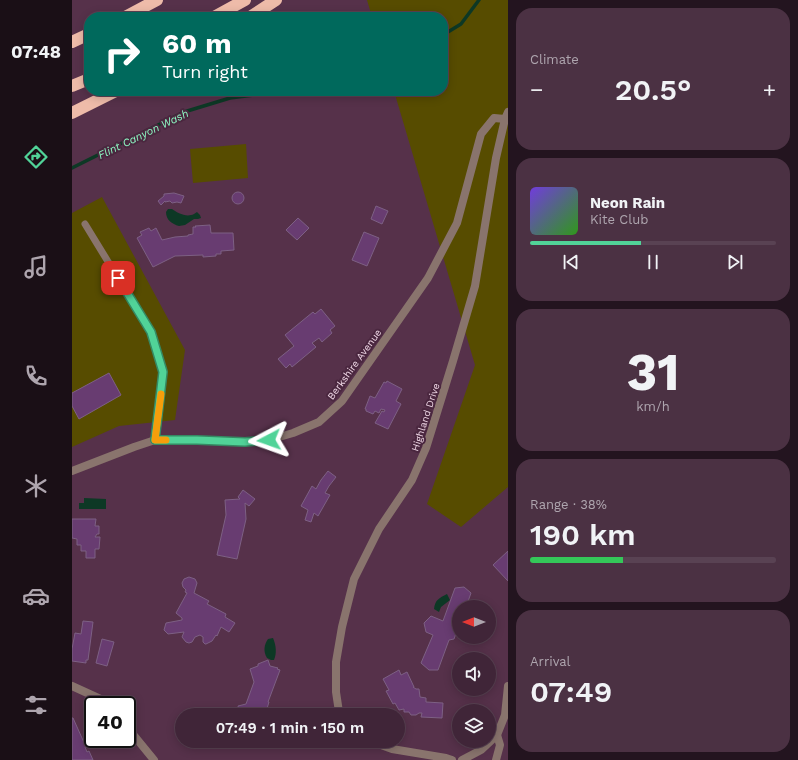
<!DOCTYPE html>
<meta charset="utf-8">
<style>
body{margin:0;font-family:"Work Sans",sans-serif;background:#4b3143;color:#f1f3f6;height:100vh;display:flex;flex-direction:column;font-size:15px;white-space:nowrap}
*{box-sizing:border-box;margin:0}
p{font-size:13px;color:#aea5ae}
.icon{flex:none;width:22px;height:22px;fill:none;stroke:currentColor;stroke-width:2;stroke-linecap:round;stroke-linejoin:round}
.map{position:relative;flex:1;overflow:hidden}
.details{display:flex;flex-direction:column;gap:8px;padding:8px;background:#23141f;width:290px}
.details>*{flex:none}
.hud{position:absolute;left:12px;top:12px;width:364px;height:84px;border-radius:16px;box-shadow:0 2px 10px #0003,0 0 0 1px #594253;background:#00695c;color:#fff;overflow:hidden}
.needle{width:26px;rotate:270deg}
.fabs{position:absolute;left:380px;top:600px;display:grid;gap:8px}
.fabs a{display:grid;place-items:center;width:44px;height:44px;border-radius:50%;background:#402538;box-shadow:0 2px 10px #0003,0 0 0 1px #594253;font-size:20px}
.speed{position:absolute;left:12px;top:696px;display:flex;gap:8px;font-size:20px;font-weight:700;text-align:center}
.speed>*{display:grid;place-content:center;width:52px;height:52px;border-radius:50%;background:#402538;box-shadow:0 2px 10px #0003,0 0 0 1px #594253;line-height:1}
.speed .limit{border:2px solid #111;border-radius:6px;background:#fff;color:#111}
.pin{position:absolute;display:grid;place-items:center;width:34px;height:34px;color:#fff;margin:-17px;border-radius:8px;box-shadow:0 2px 6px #0006}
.me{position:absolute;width:44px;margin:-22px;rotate:266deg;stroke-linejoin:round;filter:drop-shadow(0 0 3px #0008)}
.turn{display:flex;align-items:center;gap:14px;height:84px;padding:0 12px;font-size:18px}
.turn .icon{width:52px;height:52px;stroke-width:2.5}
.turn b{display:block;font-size:28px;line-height:34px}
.big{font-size:30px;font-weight:600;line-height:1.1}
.details .card{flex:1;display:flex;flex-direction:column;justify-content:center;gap:6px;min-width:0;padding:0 14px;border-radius:16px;background:#4b3143}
.details .dial{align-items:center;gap:0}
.dial b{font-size:52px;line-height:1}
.song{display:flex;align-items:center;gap:12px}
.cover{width:48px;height:48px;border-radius:6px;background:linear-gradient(135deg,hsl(260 70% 55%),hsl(110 70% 35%))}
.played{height:4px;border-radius:2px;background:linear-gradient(90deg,#51d398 45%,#594253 45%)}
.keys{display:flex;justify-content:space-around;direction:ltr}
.heat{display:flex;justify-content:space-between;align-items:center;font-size:22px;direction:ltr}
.charge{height:6px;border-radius:3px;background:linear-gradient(90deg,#34c759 38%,#594253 0)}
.trip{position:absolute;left:103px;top:708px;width:230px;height:40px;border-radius:20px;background:#402538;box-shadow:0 2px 10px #0003,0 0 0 1px #594253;font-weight:600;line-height:40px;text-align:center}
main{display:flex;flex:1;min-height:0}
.menu{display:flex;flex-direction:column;width:72px;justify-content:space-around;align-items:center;background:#1a0f16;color:#aea5ae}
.menu .icon{width:28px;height:28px}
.menu .current{color:#51d398}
.menu b{font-size:18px;color:#f1f3f6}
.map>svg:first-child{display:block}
.green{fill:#574c00}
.water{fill:#0d3825}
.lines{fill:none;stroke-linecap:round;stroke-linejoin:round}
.stream{stroke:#0d3825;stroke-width:3.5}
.building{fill:#683c71;stroke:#7d6084}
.service{stroke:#89746d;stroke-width:7}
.minor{stroke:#89746d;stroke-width:8}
.tertiary{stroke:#89746d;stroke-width:8}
.motorway{stroke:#eebba9;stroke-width:12}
.route-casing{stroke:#358963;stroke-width:10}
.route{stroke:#51d398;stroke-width:7}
.slow{stroke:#f59e0b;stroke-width:7}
.labels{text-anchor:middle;stroke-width:4;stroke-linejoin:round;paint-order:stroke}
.street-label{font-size:10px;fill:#f0d8e7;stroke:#4a273f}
.water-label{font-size:11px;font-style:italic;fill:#8efbc4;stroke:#4a273f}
</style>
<main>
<nav class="menu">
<b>07:48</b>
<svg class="icon current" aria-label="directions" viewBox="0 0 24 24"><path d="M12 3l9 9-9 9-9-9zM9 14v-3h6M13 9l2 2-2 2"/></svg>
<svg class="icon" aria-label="music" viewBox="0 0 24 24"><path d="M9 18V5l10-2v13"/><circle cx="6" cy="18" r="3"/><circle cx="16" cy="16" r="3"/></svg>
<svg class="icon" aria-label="phone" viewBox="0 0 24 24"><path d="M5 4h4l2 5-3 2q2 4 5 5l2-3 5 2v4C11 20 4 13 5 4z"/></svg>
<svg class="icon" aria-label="climate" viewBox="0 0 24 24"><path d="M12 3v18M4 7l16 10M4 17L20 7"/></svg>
<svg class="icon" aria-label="car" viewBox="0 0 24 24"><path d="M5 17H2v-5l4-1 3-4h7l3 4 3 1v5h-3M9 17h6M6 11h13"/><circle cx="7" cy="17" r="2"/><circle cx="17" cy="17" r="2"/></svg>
<svg class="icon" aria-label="filters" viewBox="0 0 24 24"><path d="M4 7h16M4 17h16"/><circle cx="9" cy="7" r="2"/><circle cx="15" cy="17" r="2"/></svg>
</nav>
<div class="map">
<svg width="436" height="760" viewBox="0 0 436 760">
<rect width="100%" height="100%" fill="#56314a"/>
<g class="green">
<polygon points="295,0 436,0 436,487 389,527 355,504 403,365 322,91 371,91 371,17 300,17"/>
<polygon points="174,144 176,178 121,183 118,149"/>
<polygon points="30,197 113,350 103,420 47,426 0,447 0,213"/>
</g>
<g class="water">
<path d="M96,209h4c4,3 13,8 19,6 2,0 4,-2 6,-3l3,3 1,3 -3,1h-4l-9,6 -6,1c-7,-2 -13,-6 -13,-14z"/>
<polygon points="12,498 34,499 34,509 7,509 7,503 12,503"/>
<path d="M375,594l3,6 -9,7 -2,5 -5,-3c1,-9 5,-11 13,-15z"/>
<path d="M201,638c3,7 4,15 1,22h-3l-4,-2c-4,-7 -3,-13 1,-19z"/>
</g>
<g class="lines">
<g class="stream">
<polyline points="371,35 389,24 407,0"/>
<polyline points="0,168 112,112 158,98 215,91"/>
</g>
</g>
<g class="building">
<circle cx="166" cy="198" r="6"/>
<polygon points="102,193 112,196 109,203 105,202 100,203 98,201 93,202 93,201 89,205 86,201 92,196 92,194"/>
<polygon points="304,206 316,211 310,224 299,219"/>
<polygon points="226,218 237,228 225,240 214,230"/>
<polygon points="138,225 139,233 161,233 162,250 149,251 149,254 144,254 144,256 131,257 131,255 103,256 81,267 65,238 70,235 68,232 77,228 79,231 84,228 90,240 103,237 116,236 116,235 121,234 121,227 124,227 123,226"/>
<polygon points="292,232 307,238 295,266 280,260"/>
<polygon points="249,309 263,326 258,330 260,333 250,342 247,338 240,343 244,347 220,367 218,364 214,368 206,359 222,346 213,335 241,312 243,314"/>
<polygon points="37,373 49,395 7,419 0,406 0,393"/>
<polygon points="315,381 330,389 324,401 329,404 316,429 303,423 310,411 312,412 313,410 309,409 307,413 303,411 301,414 294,411 294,409 293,409 298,396 303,398 312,382 314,383"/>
<polygon points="256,471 264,477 257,486 253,493 258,495 246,516 242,513 239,522 233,520 236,510 229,506 240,486 244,489 249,480"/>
<polygon points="171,490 183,499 177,506 173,503 174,519 165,559 145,555 154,515 153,500 168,499 166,497"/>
<polygon points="0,519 24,519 23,526 27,526 27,534 25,534 23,537 28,537 27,549 23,549 23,558 14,558 14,551 9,551 9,545 5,545 5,539 0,538"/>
<polygon points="436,551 436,581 421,565"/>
<polygon points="117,577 123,579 125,583 122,593 137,601 135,604 154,614 153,617 163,623 157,632 149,627 145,636 144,635 140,641 134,644 133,644 131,642 131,637 128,635 123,637 120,642 117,643 114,642 110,637 112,632 96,634 92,630 94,623 110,620 110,618 104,613 115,593 113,592 114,590 111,587 110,583 112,579"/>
<polygon points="392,587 399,593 394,607 387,607 387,625 382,639 377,640 366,670 357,670 349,663 361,635 354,632 352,623 359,616 371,621 383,588"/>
<polygon points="11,621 21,622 16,660 14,660 14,663 0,661 0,649 3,633 9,634"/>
<polygon points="30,639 42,642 35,666 24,663"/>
<polygon points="196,660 198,666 206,668 205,669 208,670 196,702 197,702 193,715 168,715 166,706 174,704 182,682 178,669 186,666 186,664"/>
<polygon points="327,670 329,675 335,672 342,687 341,687 344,689 347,689 348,697 354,698 354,702 371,703 370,718 349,717 350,713 347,713 344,715 339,715 337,712 332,712 332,709 327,710 323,703 321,704 314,691 317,690 311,679"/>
<polygon points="0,718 1,718 14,747 13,747 15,752 17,751 21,760 0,760"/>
</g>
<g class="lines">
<polyline class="service" points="13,224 79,332 91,372 83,440"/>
<g class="minor">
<polyline points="0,686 35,702 37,705"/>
<polyline points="55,727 82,760"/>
<polyline points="390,760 409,750 425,735 433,715 436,686"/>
<polyline points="424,760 428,745 425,735"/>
</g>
<g class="tertiary">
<polyline points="0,471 62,447 83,440 125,440 173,442 197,440 221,433 247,422 270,401 356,278 385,223 409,134 422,118 433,119"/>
<polyline points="269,715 267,712 264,692 264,662 270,627 282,579 307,529 340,480 354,448 381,361 403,286 424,158 433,119 436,112"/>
<polyline points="298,741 320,749 374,758 380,760"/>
</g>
<g class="motorway">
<polyline points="53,17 85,0"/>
<polyline points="142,17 173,0"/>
<polyline points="178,17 204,0"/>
<polyline points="0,42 17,34"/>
<polyline points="0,86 17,79"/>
<polyline points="0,113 44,91"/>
</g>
</g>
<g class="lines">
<defs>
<polyline id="route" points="46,278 79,332 91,372 83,440 125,440 173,442 197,440"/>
</defs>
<use href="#route" class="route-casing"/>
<use href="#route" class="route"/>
<polyline class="slow" points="89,394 83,440 94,440"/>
</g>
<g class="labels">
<g class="street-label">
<text transform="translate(282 364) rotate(-54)" y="4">Berkshire Avenue</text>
<text transform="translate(353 417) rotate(-72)" y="4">Highland Drive</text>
</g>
<g class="water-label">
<text transform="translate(71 134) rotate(-26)" y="4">Flint Canyon Wash</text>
</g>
</g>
</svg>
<div class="fabs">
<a><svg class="needle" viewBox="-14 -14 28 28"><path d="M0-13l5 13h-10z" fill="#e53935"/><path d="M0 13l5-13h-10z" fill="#aea5ae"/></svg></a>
<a><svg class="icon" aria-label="sound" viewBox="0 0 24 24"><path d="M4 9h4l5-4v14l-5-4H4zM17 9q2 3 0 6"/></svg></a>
<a><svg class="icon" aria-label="layers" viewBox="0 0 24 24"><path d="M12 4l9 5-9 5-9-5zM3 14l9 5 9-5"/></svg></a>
</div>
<div class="speed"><div class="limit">40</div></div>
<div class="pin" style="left:46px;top:278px;background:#d93025"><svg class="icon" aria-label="arrive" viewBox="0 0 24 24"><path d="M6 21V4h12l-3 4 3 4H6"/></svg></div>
<svg class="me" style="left:197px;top:440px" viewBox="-20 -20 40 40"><path d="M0-17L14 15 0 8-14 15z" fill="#51d398" stroke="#fff" stroke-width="4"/></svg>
<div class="trip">07:49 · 1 min · 150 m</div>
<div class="hud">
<div class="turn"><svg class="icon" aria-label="right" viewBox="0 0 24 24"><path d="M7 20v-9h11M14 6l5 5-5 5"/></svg><div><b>60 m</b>Turn right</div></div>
</div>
</div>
<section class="details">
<div class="card"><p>Climate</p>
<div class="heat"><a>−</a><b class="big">20.5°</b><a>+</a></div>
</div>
<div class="card">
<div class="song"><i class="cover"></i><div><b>Neon Rain</b><p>Kite Club</p></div></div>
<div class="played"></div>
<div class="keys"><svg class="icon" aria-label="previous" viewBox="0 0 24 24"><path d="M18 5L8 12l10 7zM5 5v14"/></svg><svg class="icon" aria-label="pause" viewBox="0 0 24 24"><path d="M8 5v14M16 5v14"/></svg><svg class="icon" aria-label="next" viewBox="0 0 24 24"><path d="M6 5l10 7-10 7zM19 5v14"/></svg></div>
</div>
<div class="card dial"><b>31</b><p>km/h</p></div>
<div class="card"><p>Range · 38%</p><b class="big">190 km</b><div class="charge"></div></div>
<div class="card"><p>Arrival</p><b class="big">07:49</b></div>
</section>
</main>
